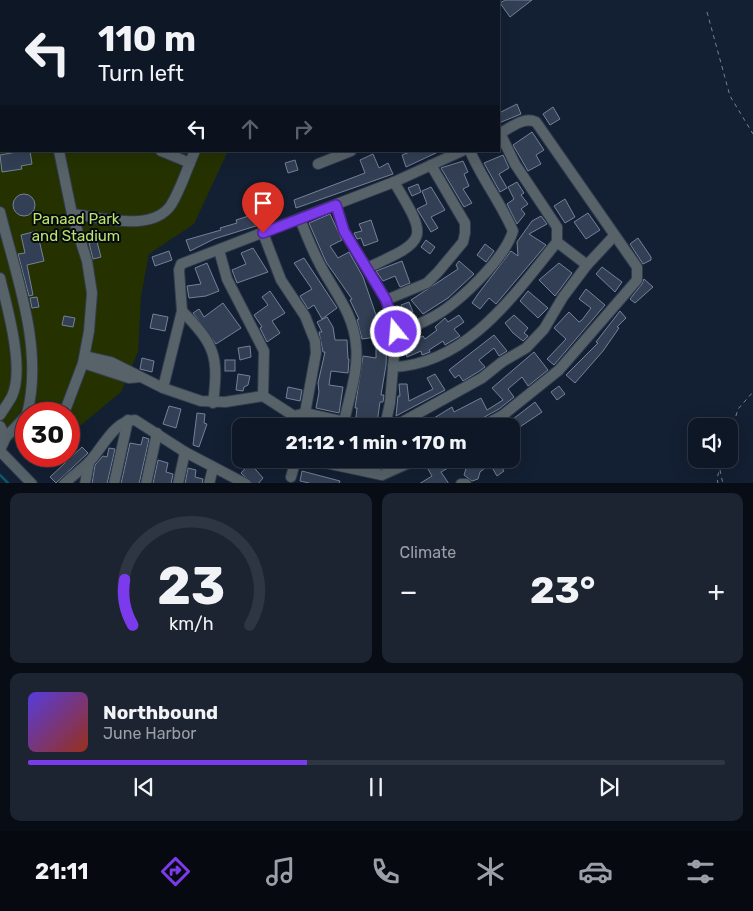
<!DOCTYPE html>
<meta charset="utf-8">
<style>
body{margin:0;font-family:Rubik,sans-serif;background:#1c2432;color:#f1f3f6;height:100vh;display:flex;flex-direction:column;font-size:19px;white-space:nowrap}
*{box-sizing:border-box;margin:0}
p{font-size:16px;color:#9b9fa7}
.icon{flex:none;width:28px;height:28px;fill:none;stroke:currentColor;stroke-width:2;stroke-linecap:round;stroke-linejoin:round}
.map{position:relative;height:483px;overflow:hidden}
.side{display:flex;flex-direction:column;gap:10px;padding:10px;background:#080d15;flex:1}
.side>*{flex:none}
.hud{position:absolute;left:0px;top:0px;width:500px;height:152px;box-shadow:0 5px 20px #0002,0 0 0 1px #2e3643;background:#0e1726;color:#f1f3f6;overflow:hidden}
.fabs{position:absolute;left:688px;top:418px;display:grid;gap:10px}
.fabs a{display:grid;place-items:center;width:50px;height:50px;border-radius:10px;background:#0e1726;box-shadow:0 5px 20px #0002,0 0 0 1px #2e3643;font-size:25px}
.speed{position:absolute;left:15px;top:402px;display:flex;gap:10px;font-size:25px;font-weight:700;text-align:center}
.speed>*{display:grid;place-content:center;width:65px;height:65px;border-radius:50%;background:#0e1726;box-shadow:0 5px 20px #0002,0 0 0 1px #2e3643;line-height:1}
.speed .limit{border:8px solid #d22;background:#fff;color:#111}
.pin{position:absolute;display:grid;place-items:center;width:42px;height:42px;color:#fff;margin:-51px -21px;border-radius:50% 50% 50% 0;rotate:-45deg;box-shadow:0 0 5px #0007}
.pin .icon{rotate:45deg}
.me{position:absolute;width:55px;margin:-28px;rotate:343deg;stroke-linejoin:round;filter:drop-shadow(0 0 4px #0008)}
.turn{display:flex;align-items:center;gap:18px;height:105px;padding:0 15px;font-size:22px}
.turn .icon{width:65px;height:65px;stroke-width:2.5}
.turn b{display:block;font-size:35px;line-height:42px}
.lanes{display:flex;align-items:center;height:48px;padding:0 15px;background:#0003;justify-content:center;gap:25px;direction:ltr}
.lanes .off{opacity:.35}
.big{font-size:38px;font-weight:700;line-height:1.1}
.side .widget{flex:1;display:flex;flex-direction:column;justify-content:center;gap:8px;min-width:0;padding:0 18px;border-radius:10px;background:#1c2432}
.side .dial{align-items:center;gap:0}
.dial svg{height:130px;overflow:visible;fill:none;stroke:#2e3643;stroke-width:7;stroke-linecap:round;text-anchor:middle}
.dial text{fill:#f1f3f6;stroke:none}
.song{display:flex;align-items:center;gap:15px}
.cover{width:60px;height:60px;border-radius:8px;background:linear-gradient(135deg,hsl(250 70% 55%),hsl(10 70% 35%))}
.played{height:5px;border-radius:2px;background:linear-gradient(90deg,#7c3aed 40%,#2e3643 40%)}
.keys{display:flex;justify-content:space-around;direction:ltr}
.heat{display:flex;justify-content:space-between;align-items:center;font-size:28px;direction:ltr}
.side .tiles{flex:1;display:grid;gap:10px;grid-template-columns:1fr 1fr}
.widget:last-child{grid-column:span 2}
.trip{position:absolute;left:232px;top:418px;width:288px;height:50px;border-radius:10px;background:#0e1726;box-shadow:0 5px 20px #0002,0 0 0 1px #2e3643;font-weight:700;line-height:50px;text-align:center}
.tab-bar{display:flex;height:80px;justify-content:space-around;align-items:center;background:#06090f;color:#9b9fa7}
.tab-bar .icon{width:35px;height:35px}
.tab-bar .active{color:#7c3aed}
.tab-bar b{font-size:22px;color:#f1f3f6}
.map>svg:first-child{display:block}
.green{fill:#253200}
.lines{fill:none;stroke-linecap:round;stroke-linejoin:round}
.stream{stroke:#095a6c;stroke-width:2.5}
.building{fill:#323f54;stroke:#73829a}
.minor-casing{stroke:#313c4e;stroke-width:12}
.tertiary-casing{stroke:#313c4e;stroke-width:12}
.path{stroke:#778191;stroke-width:1;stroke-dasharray:4 4;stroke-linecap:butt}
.minor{stroke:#576269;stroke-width:10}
.tertiary{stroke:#576269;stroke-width:10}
.route-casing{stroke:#51269a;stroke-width:12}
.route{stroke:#7c3aed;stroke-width:9}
.labels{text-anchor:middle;stroke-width:4;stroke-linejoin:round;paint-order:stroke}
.park-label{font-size:15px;fill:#bce268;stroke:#050911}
</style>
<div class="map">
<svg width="753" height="484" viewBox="0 0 753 484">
<rect width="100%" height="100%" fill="#131f32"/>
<polygon class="green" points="0,0 300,0 1,1 1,151 228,151 194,224 149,254 141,296 138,352 121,392 69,435 69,414 26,414 26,448 14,440 0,435"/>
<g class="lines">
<polyline class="stream" points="0,475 9,484"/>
</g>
<g class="building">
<polygon points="505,0 532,0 510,17 500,3"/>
<polygon points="517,104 521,114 499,123 499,113"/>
<polygon points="553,107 560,119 550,125 543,114"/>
<polygon points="532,132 544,150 536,155 541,164 528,171 513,145"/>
<polygon points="22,151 30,151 32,164 21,166 22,169 2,172 0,155"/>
<polygon points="412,151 438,151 438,152 406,167 402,155"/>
<polygon points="373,154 379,168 388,163 393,174 296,208 294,200 365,173 360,160"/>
<polygon points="503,155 509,168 499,174 507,188 500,192 484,163"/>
<polygon points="295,160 298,170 288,173 285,163"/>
<polygon points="463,161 468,172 464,174 469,186 463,189 472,203 464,207 441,168"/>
<polygon points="517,182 524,193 521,195 528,204 521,209 525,214 517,224 507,204 514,199 508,187"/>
<polygon points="418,184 421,192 412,196 408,188"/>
<polygon points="431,187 445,210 431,217 438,228 431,232 417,209 427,204 422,191"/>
<circle cx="24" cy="205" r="11"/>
<polygon points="565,199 575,217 565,223 554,206"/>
<polygon points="588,213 600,230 586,239 574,222"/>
<polygon points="255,214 259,225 214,239 190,251 186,240 221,230 220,228 237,223 236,220"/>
<polygon points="330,214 342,240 330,246 338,258 349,252 363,277 376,315 384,325 378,326 387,337 386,365 381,395 384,395 383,402 380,402 377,423 356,417 357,408 355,408 363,356 376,358 376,337 362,339 357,320 359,319 350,300 352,299 326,262 309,223"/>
<polygon points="541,216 547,224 529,234 546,245 496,304 489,298 480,309 472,303 478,294 511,251 518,256 517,242 532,221"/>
<polygon points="371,220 378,241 364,246 361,238 357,239 354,233 362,231 359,224"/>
<polygon points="37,231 44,261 27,265 33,295 29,296 18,254 25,253 21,235"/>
<polygon points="638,238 651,257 651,260 643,264 630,244"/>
<polygon points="426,240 435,247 430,254 421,247"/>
<polygon points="97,242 101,257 93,259 89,243"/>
<polygon points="485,244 494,251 486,262 477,255"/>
<polygon points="253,248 268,272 237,283 232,270 246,264 241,253"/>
<polygon points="169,251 172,260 155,266 152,257"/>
<polygon points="304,258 337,308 322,319 314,305 308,309 300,296 312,289 294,263"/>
<polygon points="402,261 410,283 400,287 395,276 383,281 376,271"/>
<polygon points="459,261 474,274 448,298 423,314 411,300 458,269 456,265"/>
<polygon points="207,263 219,291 206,296 189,298 187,286 201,284 195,268"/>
<polygon points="559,263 572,273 555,296 539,280"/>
<polygon points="602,267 622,282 615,292 596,274"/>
<polygon points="644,279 653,287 635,303 630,299 642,284"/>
<polygon points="586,289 605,305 554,365 547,359 566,339 554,328 569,312 579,322 582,320 591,308 579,299"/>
<polygon points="270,291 285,313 272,321 280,333 267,342 260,328 262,327 254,315 268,305 262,297"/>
<polygon points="528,291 548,308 538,318 520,301"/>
<polygon points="37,297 39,307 32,308 30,298"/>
<polygon points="409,302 413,312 398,317 397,311 402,309 401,305"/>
<polygon points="223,303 241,328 216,344 193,313 199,309 204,317"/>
<polygon points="620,311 626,318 617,327 619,328 603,351 575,383 566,375 598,343 596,342"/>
<polygon points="153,314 168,317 165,331 150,328"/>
<polygon points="459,315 464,322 454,329 460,336 445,345 443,341 429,350 430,352 422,355 421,351 407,357 403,346 423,336 425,339 437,330 435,327 445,318 448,322"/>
<polygon points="514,315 528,328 524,333 528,336 523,341 513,333 505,323"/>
<polygon points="64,316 75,318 73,327 62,325"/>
<polygon points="327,317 333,327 335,340 347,340 348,359 349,359 348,373 331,371 329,385 343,387 339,413 316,408 319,392 318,383 325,352 323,352 319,332 322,332 317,322"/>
<polygon points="494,335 507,351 499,356 494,348 479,360 485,367 478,372 463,381 459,375 455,378 449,370"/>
<polygon points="250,346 251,357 240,360 238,348"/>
<polygon points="534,352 548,370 528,386 522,377 508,389 514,397 499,409 479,420 476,425 470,426 467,422 463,424 461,418 446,426 421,426 452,407 454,412 481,398 487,410 503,400 492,388"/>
<polygon points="142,358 154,361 152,372 140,369"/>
<rect x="225" y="360" width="10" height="11"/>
<polygon points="238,374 250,376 248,385 244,387 243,391 236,390"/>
<polygon points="435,374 445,390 396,416 398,396 400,396 399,384 407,384 409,401 433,389 427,378"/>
<polygon points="559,386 565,394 557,400 551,392"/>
<polygon points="288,387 302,390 300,401 286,398"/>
<polygon points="535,402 542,412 511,433 511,426 504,426"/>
<polygon points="169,406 181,409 176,428 163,424"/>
<polygon points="197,413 205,414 204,423 207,424 199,447 193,445"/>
<polygon points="143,437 149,439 139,484 121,484 130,443 141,445"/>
<polygon points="82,447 88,453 56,483 50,477"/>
<polygon points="109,448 115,449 107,484 92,484 95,465 103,456 107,457"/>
<polygon points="363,459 377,459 375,467 362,464"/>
<polygon points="425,459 464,459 441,472 449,484 419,484 432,476 424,462"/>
<polygon points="469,459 496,459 504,471 497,476 490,464 480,472 478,479 472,481 464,475"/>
<polygon points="158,460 168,463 166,472 173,474 171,484 153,484"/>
<polygon points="250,463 263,478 258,484 253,484 241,473"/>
<polygon points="188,468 196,470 195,477 203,479 202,484 185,484"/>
<polygon points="302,471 340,481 339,484 313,484 300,481"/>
</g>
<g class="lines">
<defs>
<g id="minor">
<polyline points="24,0 25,1"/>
<polyline points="193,0 196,1"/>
<polyline points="268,1 268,0"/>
<polyline points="319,1 320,0"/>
<polyline points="365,1 366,0"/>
<polyline points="473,1 477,0"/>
<polyline points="488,1 491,0"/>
<polyline points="0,95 1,95"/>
<polyline points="161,151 190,163"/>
<polyline points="318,164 351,151"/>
<polyline points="336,205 344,231 386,300 396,332 390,403 385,426"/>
<path d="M72,214c29,3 80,19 99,-9 10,-16 16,-37 24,-54"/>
<path d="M300,219c7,18 14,36 24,53 14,24 30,45 32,73 3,25 -7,52 -12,77"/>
<polyline points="263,233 281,280 305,316 315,341 316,353 305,413"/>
<polyline points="557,242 587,265"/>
<polyline points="219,250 227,279 264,351 263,396"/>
<path d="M367,268c61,-28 62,-28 27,-86"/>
<polyline points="386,300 427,283 438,272 463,242 465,233 465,223 431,165"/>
<path d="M182,311c33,34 37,45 31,92"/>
<path d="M396,332c11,-4 23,-7 33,-13 27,-13 75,-59 84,-88 -12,-28 -31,-52 -43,-80"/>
<polyline points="85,356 111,362 163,388 201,401 225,402 263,396 294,416 305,413 363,426"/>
<polyline points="83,363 129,378 140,377"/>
<path d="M393,367c74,-3 121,-72 164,-125v-15l-42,-63 -15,-31"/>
<polyline points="163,388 182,311 179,270 181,264 394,182 462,151"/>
<polyline points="59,414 66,408 83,363 89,331 92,293 87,261 72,214 59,151"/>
<polyline points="395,426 482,378 502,362 526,348 544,329 563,297 587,265 614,236"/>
<path d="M483,426l20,-11 56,-45 78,-90v-13l-101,-145c-12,-6 -26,6 -37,12"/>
<polyline points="0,451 32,484"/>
<polyline points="307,459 382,475 418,459"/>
<polyline points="291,477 296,459"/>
<path d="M64,484c8,-8 17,-14 25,-22 13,-13 25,-42 46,-42l50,32 61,32"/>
<polyline points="85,484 89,462"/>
<polyline points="114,484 128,420"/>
<polyline points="146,484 157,433"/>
<polyline points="178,484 185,452"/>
<polyline points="209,484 213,468"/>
<polyline points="461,484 466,484"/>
</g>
<g id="tertiary">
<path d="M0,212c16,64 44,136 27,202"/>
<path d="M0,278c7,28 25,91 12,118 -3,6 -8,13 -12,19"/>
<polyline points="0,426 6,437 0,450"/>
<polyline points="6,437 26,416"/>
</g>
</defs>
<use href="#minor" class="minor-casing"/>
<use href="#tertiary" class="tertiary-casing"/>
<g class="path">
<polyline points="707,12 730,96 753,134"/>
<polyline points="729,439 738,409 753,392"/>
<polyline points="720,470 723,484"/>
<polyline points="718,484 717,478 723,459"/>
</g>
<use href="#minor" class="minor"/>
<use href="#tertiary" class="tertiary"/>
</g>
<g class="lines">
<defs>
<polyline id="route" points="263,233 336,205 344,231 386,300 396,332"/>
</defs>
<use href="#route" class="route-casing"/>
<use href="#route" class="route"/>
</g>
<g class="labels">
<g class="park-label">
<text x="76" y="224">Panaad Park<tspan x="76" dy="17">and Stadium</tspan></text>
</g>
</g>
</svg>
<div class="fabs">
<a><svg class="icon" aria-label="sound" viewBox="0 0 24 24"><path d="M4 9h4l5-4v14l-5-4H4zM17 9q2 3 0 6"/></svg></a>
</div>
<div class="speed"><div class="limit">30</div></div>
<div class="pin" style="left:263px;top:233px;background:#d93025"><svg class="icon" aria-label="arrive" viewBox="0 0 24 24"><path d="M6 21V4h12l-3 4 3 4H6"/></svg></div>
<svg class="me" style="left:396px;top:332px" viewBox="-20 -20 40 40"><circle r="17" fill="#7c3aed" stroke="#fff" stroke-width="3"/><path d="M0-11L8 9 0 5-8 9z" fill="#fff"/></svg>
<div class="trip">21:12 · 1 min · 170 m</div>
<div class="hud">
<div class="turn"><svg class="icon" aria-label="left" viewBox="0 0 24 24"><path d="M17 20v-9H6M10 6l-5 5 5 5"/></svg><div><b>110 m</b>Turn left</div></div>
<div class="lanes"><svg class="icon" aria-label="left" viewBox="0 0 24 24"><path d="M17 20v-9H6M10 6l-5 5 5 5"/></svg><svg class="icon off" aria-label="ahead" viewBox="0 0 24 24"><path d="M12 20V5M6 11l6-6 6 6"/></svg><svg class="icon off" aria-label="right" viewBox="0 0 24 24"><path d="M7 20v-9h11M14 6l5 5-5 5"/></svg></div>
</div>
</div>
<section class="side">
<div class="tiles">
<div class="widget dial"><svg viewBox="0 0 100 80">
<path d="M14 69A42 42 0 1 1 86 69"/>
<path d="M14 69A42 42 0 0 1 9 41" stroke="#7c3aed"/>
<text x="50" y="56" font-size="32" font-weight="700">23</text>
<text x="50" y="72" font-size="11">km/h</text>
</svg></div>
<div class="widget"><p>Climate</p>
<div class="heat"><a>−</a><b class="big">23°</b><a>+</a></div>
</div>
<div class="widget">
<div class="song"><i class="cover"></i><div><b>Northbound</b><p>June Harbor</p></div></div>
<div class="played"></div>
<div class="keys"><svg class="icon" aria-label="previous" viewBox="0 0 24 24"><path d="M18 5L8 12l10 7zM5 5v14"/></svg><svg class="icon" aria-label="pause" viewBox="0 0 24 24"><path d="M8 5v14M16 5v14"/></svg><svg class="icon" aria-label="next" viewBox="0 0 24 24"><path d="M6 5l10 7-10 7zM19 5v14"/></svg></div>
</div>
</div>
</section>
<nav class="tab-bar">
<b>21:11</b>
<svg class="icon active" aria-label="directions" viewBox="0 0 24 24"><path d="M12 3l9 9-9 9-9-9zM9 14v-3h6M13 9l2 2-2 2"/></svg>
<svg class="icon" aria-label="music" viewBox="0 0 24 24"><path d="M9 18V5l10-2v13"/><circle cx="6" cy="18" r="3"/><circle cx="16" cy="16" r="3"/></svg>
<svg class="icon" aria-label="phone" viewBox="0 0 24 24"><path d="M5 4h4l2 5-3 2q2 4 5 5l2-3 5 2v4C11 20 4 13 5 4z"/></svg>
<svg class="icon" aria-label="climate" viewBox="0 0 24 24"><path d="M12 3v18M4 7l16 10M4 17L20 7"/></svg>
<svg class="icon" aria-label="car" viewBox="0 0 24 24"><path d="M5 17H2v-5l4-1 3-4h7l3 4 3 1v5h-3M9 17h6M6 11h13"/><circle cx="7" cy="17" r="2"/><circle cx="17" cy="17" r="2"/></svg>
<svg class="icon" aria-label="filters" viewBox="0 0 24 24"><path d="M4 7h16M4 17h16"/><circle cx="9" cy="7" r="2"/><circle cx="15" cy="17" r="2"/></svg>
</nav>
